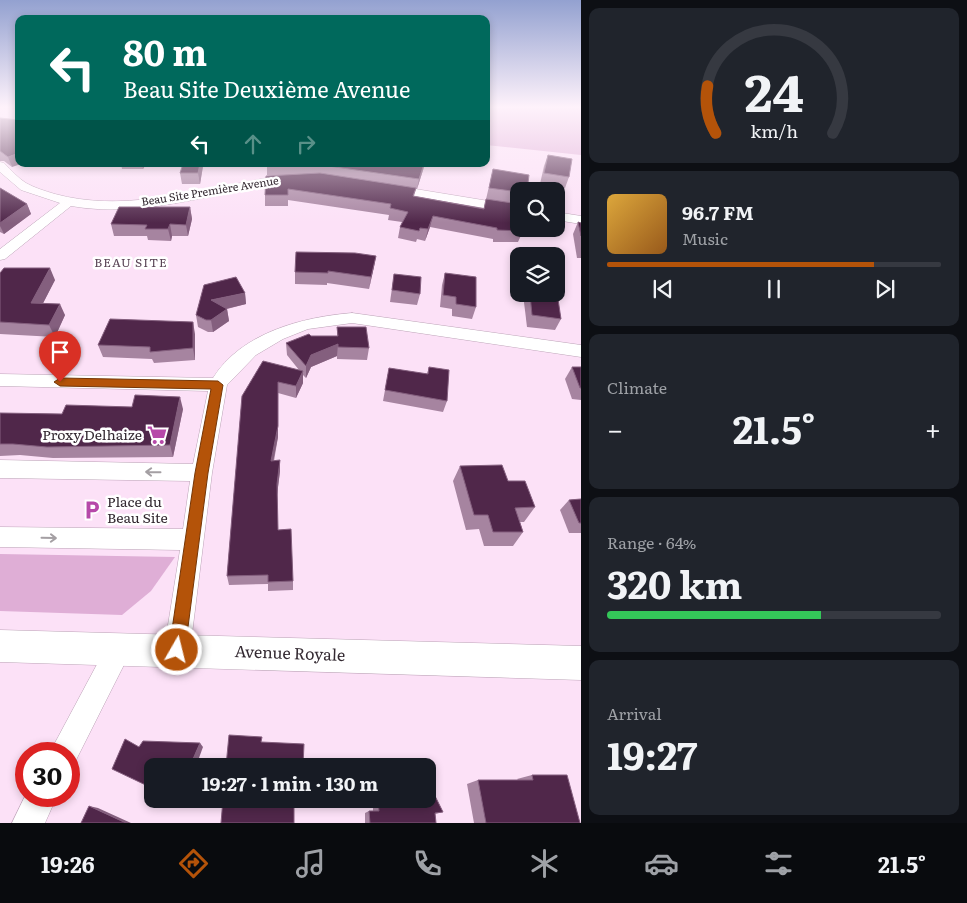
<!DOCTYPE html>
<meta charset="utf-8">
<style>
body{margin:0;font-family:Literata,serif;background:#20242c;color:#f1f3f6;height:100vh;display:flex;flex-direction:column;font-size:19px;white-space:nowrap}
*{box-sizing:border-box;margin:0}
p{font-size:16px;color:#9ea1a6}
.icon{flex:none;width:28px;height:28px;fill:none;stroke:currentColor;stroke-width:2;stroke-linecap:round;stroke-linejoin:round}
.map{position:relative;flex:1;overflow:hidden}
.panel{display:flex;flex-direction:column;gap:8px;padding:8px;background:#0d0f14;width:386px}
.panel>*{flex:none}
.guide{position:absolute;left:15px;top:15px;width:475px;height:152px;border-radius:10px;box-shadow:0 2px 8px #0003;background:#00695c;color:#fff;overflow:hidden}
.buttons{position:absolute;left:510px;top:182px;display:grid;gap:10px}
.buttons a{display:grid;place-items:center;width:55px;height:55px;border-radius:10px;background:#171b24;box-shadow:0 2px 8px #0003;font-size:25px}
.speed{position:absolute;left:15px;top:742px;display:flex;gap:10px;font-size:25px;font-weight:700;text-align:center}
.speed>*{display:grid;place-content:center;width:65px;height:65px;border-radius:50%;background:#171b24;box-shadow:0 2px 8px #0003;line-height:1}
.speed .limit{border:8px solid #d22;background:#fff;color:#111}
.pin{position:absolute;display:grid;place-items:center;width:42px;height:42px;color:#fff;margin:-51px -21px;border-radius:50% 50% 50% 0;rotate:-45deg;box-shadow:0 0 5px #0007}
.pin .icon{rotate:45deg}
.me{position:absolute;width:55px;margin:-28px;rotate:8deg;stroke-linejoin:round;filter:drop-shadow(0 0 4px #0008)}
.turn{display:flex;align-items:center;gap:18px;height:105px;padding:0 25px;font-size:22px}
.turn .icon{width:65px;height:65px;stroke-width:2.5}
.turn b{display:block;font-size:35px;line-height:42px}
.lanes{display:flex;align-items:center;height:48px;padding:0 25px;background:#0003;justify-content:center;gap:25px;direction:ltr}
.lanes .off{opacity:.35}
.big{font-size:38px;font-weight:700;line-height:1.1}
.panel .widget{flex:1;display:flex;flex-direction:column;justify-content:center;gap:8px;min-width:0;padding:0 18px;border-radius:10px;background:#20242c}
.panel .dial{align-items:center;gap:0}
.dial svg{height:130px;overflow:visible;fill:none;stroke:#363941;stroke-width:7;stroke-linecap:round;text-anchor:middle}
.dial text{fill:#f1f3f6;stroke:none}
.song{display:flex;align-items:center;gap:15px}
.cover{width:60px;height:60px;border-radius:8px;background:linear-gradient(135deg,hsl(40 70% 55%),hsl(30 70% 35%))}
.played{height:5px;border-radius:2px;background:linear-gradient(90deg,#b45309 80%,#363941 80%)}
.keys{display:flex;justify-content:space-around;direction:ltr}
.heat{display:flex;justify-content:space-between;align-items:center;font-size:28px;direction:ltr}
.charge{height:8px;border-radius:4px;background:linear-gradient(90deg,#34c759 64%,#363941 0)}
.trip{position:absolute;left:144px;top:758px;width:292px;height:50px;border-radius:10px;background:#171b24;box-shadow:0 2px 8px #0003;font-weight:700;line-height:50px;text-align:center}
.tab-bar{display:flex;height:80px;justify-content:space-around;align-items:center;background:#090b0e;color:#9ea1a6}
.tab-bar .icon{width:35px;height:35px}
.tab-bar .current{color:#b45309}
.tab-bar b{font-size:22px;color:#f1f3f6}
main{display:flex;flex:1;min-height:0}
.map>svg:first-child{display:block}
.green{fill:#dfaed6}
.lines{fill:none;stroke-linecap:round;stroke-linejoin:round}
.minor-casing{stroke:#bba2b6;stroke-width:1}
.tertiary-casing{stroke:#bba2b6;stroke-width:1}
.minor{fill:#fff;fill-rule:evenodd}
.tertiary{fill:#fff;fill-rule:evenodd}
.wall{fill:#a684a0}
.shaded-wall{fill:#845f7e}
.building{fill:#50274a;stroke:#845f7e}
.oneway{stroke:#a49fa3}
.route{fill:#b45309;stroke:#753606}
.labels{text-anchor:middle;stroke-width:5;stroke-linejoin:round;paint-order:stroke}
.far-street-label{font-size:11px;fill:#342a32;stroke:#fff}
.far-neighbourhood-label{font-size:12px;letter-spacing:1px;fill:#5a4456;stroke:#fff}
.poi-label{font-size:14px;fill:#342a32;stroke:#fff;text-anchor:end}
.near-street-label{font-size:16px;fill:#342a32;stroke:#fff}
</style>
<main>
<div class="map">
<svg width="581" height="823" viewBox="0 0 581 823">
<rect width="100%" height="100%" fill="#fce1f7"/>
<g class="green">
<polygon points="486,108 581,108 581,155 486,145"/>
<polygon points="0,554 175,557 151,591 122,615 0,611"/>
</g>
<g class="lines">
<defs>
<g id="minor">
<path d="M0,162l4,1c7,7 14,15 22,20 9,5 19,8 29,11 66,18 132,-2 197,-13 9,-2 38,-9 44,-2l-6,3c-72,9 -146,37 -219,24l-66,53 -5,1v-11l60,-46 -39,-13 -21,-18z"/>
<polygon points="391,185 519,206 519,214 387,192 385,189 387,186"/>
<polygon points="556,212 581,216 581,224 556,220"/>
<path d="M352,313l229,32v12l-229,-34 -44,6 -25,10 -27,16 -29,30 -15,88 -22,177 -4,9 -9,4 -9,-4 -4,-9 16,-100 -180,-3v-20l183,2 7,-48 -190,-3v-18l193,4 15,-73 -208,-5v-12l213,4c28,-45 89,-61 139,-65z"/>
<polygon points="119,636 128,640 132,649 74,764 69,767 69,754 49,754 110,640"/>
<polygon points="26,794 26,796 57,796 45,823 12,823"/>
</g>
<polygon id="tertiary" points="0,630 581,646 581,680 0,662"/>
</defs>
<use href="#minor" class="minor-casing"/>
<use href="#tertiary" class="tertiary-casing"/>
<use href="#minor" class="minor"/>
<use href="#tertiary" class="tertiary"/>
</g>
<g class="wall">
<polygon points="0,118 12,167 4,161 0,161"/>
<polygon points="548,155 569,177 565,188 540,184 544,166"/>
<polygon points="121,164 146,164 143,169 122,169"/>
<polygon points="267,164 425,164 417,189 416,189 414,196 484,208 493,169 519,191 519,229 523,231 518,242 493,242 493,239 430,227 425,241 417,239 416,242 398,238 400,227 402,222 388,220 389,215 288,200 288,206 265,206 265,195 290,175 267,175"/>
<polygon points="203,166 200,184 182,184 180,173"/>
<polygon points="0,188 27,204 31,214 4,234 0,232"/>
<polygon points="190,207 192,219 188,236 172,236 171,241 148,240 147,236 114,236 111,224"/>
<polygon points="578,222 581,223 581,258 577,258 573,234"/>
<polygon points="376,256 369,289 327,283 327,285 295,284 295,272"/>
<polygon points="0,273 55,280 43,303 65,315 55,337 0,334"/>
<polygon points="445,273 476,307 472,319 452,316 452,309 440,307 442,285"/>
<polygon points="394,274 420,294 417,305 390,302"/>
<polygon points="245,293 246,304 227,309 229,321 213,332 208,332 198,327 196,315"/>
<polygon points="523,294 556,294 561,319 555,330 527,327"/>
<polygon points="337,327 369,348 367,360 337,359 337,356 311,367 306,378 303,375 303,383 296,398 278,393 278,437 274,461 280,471 277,495 278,530 293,581 293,590 268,591 268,584 229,585 227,576 242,396 299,370 287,355 286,343 311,336 337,336"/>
<polygon points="195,334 195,360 154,363 152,359 103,357 98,345"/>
<polygon points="429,367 447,401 443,412 383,401 389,368 427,374"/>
<polygon points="572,367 581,367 581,400 572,399 565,379"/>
<polygon points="183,409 173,457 53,458 20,455 0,456 0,413 62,414"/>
<polygon points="460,466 535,507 524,522 520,522 523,532 513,546 484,546 479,529 466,530 453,481"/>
<polygon points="581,499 581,533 569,533 560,510 569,500"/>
<polygon points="406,760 412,766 399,766 399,765"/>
<polygon points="532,775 580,823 474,823 467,784 478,780 518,780 517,779"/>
<polygon points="373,799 428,799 443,812 435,814 436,823 365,823 365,813 369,811 373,811"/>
</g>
<g class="shaded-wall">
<polygon points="19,153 19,164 21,164 12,167 8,157"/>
<polygon points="142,164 146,164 143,169"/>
<polygon points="200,164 203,164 203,166 200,184 198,173"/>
<polygon points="425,164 423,170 417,189 419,179"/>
<polygon points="27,204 31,214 4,234 0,226 0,223"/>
<polygon points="190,207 192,219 188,236 186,225"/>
<polygon points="433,216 430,227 425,241 428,229"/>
<polygon points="170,224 172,236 171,241 168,229"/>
<polygon points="376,256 374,267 369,289 371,277"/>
<polygon points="50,268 55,280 37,315 31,303"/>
<polygon points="245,293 246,304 213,312 211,300"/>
<polygon points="60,304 65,315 55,337 49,325"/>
<polygon points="227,309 229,321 213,332 211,320"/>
<polygon points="193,322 195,334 195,360 193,348"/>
<polygon points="338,344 337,356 311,367 306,378 306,366 311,355"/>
<polygon points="303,371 303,383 296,398 296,386"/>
<polygon points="278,393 278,437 271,472 271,461"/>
<polygon points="180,397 183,409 173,457 170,445"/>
<polygon points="280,460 280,471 277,495 277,484"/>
<polygon points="200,743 203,747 196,766 190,766"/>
<polygon points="182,799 188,799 186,803 181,801"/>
<polygon points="89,806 98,808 131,823 126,823"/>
</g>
<g class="building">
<polygon points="0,118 19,120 19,153 8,157 0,151"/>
<polygon points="548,155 572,159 569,177 544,173"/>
<polygon points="183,164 200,164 198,173 180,173"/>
<polygon points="267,164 424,164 419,179 321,165 267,166"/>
<polygon points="493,169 529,175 527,191 519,191 519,192 489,188"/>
<polygon points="320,173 416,188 413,196 484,209 486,199 519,204 519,229 523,229 523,231 497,230 497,228 433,216 428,229 420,228 419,231 400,227 408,212 390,208 391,204 288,189 288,195 265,195 266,176"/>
<polygon points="0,188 27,204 0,223"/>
<polygon points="119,207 190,207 186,225 170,224 168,229 145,229 147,225 111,224"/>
<polygon points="578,222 581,223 581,236"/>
<polygon points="296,252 355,253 376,256 371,277 328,271 328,273 295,272"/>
<polygon points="4,268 50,268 31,303 60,304 49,325 0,322 0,273"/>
<polygon points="445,273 476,277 476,307 456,304 456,297 443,295"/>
<polygon points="394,274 421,277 420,294 392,290"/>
<polygon points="236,277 245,293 211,300 227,309 211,320 206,320 196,315 204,285"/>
<polygon points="556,286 561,319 532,315 530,294 556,294"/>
<polygon points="110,319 193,322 193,348 150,352 150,347 98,345"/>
<polygon points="337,327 366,327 369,348 338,347 338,344 311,355 306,366 286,343 309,334 311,336 338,336"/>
<polygon points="263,361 303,371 296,386 278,382 278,426 271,461 280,460 277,484 278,530 291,529 293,581 268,582 268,575 227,576 242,396"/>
<polygon points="429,367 449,370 447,401 385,390 389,368 428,374"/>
<polygon points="572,367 581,367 581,388 580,388"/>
<polygon points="135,395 180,397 170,445 47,447 13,444 0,444 0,413 62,414 66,405 132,407"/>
<polygon points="502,465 508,481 525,481 535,507 515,508 523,532 493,532 488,515 474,515 460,466"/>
<polygon points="581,499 581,523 579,523 569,500"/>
<polygon points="229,735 262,737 261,742 304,744 303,766 226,766"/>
<polygon points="125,739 139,747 143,741 200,743 190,766 152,766 152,788 112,769"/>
<polygon points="406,760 412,766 402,766"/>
<polygon points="532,775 567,775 580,823 486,823 478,780 533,780"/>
<polygon points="428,782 443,812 435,813 436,823 370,823 369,811 379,811 378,799 428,799"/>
<polygon points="176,799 182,799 181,801"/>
<polygon points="223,799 294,799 294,823 221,823"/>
<polygon points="89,806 126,823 81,823"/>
</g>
<defs><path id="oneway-shaft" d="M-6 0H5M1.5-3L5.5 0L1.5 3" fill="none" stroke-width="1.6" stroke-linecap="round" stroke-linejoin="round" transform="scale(1.25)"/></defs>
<g class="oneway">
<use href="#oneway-shaft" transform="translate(153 472) rotate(-179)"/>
<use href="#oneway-shaft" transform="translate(49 538) rotate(1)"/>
</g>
<linearGradient id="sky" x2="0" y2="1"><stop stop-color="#93a1d0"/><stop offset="0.48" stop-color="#fef2fb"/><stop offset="1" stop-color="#fef2fb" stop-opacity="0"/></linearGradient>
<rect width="581" height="223" fill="url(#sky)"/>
<polygon class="route" points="60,378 218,381 223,385 208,473 185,650 183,655 177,658 172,655 169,650 195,473 211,389 60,386 54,382"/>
<defs>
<symbol id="supermarket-bare" viewBox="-9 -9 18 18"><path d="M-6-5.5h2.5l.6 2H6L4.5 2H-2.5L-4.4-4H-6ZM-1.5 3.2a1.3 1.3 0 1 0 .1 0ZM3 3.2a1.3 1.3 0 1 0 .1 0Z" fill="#b649a9" stroke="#fff" stroke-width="2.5" paint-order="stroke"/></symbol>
<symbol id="parking-bare" viewBox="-9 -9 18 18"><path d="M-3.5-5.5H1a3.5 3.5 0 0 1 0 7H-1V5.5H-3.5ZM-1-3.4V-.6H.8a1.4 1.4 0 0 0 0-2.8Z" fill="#b649a9" stroke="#fff" stroke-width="2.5" paint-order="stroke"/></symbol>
</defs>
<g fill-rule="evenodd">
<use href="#supermarket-bare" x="143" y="421" width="28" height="28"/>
<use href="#parking-bare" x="78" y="496" width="28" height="28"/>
</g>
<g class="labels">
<g class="far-street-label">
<text transform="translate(210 191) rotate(-9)" y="4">Beau Site Première Avenue</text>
</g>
<g class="far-neighbourhood-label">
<text x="131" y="267">BEAU SITE</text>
</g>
<g class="poi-label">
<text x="142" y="440">Proxy Delhaize</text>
<text x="107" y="507" text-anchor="start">Place du<tspan x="107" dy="16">Beau Site</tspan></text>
</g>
<g class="near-street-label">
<text transform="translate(290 653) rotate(2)" y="6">Avenue Royale</text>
</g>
</g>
</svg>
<div class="buttons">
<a><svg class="icon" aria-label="search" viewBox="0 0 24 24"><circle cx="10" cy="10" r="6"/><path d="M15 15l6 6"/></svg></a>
<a><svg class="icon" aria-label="layers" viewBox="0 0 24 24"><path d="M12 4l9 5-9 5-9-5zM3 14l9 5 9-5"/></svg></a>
</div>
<div class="speed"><div class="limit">30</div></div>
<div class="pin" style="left:60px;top:382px;background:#d93025"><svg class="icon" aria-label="arrive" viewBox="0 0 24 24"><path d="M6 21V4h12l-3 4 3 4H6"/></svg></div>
<svg class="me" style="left:177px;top:650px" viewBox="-20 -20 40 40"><circle r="17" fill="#b45309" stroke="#fff" stroke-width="3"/><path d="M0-11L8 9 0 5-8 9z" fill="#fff"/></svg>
<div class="trip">19:27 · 1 min · 130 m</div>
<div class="guide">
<div class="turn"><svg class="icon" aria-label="left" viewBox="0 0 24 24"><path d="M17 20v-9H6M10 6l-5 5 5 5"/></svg><div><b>80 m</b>Beau Site Deuxième Avenue</div></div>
<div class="lanes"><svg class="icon" aria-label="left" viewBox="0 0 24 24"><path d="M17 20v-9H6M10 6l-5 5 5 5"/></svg><svg class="icon off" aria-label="ahead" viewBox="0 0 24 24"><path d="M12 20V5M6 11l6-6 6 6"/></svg><svg class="icon off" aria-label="right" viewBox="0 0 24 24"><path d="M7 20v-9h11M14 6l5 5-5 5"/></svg></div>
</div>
</div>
<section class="panel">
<div class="widget dial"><svg viewBox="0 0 100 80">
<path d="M14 69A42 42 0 1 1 86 69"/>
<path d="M14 69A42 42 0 0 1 9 40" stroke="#b45309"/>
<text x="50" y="56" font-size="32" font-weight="700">24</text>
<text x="50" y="72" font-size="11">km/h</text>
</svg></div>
<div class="widget">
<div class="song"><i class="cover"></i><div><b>96.7 FM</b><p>Music</p></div></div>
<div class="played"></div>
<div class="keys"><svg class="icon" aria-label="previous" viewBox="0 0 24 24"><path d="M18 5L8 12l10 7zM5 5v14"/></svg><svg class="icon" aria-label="pause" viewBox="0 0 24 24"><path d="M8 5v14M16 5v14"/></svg><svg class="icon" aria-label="next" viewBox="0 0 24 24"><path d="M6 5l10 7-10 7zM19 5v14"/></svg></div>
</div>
<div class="widget"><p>Climate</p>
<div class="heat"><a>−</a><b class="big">21.5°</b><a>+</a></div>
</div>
<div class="widget"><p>Range · 64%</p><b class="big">320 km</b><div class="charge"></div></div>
<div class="widget"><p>Arrival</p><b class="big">19:27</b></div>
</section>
</main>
<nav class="tab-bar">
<b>19:26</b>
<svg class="icon current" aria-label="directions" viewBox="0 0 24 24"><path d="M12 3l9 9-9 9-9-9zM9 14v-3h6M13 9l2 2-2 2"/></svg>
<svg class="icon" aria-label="music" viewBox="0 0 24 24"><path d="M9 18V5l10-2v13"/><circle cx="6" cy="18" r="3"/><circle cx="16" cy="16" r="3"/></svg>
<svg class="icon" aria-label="phone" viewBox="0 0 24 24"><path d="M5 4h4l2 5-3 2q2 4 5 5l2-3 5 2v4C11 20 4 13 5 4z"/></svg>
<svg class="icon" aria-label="climate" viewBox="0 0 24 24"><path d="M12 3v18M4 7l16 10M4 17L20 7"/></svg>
<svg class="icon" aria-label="car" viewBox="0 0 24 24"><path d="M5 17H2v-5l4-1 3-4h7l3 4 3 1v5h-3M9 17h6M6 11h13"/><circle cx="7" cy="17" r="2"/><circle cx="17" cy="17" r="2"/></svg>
<svg class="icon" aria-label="filters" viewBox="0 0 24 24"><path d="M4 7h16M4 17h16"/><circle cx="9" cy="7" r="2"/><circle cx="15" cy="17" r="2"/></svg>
<b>21.5°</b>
</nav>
